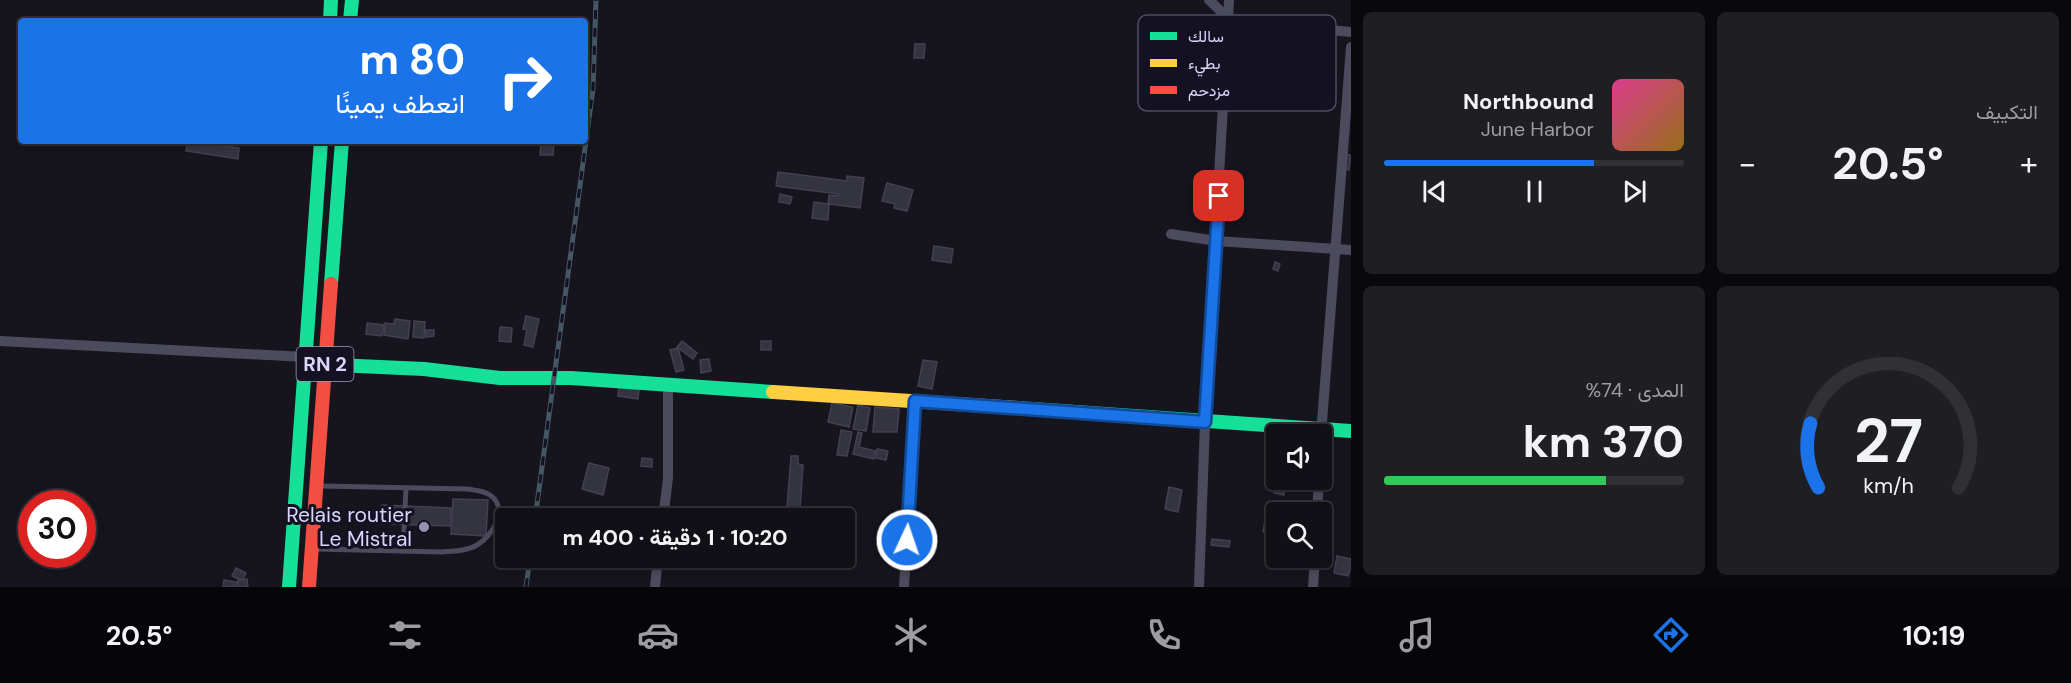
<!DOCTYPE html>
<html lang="ar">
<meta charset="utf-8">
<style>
body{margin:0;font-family:"DM Sans",Vazirmatn,sans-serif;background:#1e1e23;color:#f1f3f6;direction:rtl;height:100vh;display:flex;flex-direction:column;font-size:22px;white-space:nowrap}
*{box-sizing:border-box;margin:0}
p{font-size:20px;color:#9c9da1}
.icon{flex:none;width:33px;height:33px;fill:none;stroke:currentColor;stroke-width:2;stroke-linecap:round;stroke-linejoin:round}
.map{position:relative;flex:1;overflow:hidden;direction:ltr}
.side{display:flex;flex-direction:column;gap:12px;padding:12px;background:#09090c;width:720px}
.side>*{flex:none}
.guide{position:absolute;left:18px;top:18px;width:570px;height:126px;border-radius:6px;box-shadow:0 3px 9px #0003,0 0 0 2px #303035;direction:rtl;background:#1a73e8;color:#fff;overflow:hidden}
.controls{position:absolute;left:1266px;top:424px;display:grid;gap:12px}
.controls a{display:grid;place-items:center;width:66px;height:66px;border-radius:6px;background:#101016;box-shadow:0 3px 9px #0003,0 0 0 2px #303035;font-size:30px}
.speed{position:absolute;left:18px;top:490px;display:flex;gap:12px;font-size:30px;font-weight:700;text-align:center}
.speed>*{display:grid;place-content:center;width:78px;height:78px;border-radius:50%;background:#101016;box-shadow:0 3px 9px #0003,0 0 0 2px #303035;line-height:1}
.speed .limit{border:9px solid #d22;background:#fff;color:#111}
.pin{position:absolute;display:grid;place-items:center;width:51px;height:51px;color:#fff;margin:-26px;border-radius:12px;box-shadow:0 3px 9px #0006}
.me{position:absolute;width:66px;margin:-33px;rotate:3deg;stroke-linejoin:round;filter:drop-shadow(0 0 4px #0008)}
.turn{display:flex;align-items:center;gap:21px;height:126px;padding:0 24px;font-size:27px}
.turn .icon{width:78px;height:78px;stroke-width:2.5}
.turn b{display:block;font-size:42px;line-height:51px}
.big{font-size:45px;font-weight:700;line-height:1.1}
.side .widget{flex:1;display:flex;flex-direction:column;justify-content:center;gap:9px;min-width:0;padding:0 21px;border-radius:9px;background:#1e1e23}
.side .dial{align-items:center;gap:0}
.dial svg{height:156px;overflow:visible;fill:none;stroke:#303035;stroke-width:7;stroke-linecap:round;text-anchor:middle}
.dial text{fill:#f1f3f6;stroke:none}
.song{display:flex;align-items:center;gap:18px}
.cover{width:72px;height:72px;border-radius:9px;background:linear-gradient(135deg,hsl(330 70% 55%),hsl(40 70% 35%))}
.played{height:6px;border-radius:3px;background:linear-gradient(90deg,#1a73e8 70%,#303035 70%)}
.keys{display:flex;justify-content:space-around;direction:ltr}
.heat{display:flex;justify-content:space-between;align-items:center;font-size:33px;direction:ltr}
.charge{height:9px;border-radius:4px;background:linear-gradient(90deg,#34c759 74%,#303035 0)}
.side .tiles{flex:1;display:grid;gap:12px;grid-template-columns:repeat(2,1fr)}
.trip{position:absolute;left:495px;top:508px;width:360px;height:60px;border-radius:6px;background:#101016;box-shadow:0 3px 9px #0003,0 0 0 2px #303035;font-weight:700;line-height:60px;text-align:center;direction:rtl}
.tabs{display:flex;height:96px;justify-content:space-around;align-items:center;background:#060609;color:#9c9da1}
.tabs .icon{width:42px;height:42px}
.tabs .active{color:#1a73e8}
.tabs b{font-size:27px;color:#f1f3f6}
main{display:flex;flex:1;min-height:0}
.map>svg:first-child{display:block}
.building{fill:#343340;stroke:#434051;stroke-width:1.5}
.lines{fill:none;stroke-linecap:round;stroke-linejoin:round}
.lane{stroke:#4b4b5d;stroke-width:5}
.street{stroke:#4b4b5d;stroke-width:10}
.fast{stroke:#16e098;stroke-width:14}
.slow{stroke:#ffcf43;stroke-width:14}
.jam{stroke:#f24e42;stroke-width:14}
.rail-casing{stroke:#465764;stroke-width:5}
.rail{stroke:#131122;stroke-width:3;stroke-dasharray:9;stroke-linecap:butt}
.route-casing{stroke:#114b97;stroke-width:15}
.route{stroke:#1a73e8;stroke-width:10}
.poi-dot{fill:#9592ad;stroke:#131122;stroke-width:2}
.labels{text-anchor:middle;stroke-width:6;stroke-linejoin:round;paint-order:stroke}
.shield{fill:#131122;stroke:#9e9bb9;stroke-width:1.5}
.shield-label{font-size:20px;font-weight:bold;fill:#d9d6fa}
.poi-label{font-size:21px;fill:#d9d6fa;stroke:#131122;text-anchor:end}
.key{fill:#131122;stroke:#4e4c63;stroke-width:1.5}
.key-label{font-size:16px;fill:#d9d6fa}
</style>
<main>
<section class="side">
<div class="tiles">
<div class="widget"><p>التكييف</p>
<div class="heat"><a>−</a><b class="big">20.5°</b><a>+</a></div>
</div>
<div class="widget">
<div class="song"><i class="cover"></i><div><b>Northbound</b><p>June Harbor</p></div></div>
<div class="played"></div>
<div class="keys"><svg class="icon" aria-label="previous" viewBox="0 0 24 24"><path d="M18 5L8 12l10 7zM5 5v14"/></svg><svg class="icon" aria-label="pause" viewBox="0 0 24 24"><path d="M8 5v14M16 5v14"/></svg><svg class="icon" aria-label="next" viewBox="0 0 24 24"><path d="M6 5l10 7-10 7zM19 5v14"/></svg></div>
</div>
<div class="widget dial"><svg viewBox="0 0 100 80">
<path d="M14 69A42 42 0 1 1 86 69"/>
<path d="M14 69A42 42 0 0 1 10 36" stroke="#1a73e8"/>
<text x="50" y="56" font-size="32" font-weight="700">27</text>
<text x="50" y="72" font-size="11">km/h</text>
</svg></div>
<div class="widget"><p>المدى · 74%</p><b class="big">370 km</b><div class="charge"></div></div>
</div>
</section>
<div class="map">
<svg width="1351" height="587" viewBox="0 0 1351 587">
<rect width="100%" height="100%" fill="#16151e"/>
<g class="building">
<polygon points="915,44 925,44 924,58 914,58"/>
<polygon points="188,141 239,148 238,159 186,151"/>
<polygon points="541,141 554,141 553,155 540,155"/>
<polygon points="1343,154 1351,155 1349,170 1341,169"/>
<polygon points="778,172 847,181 847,176 864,178 860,208 829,204 828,220 812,218 814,202 828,204 829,195 838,196 839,194 776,186"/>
<polygon points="887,183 913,190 907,211 894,208 895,204 882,201"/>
<polygon points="780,194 792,197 790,204 779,202"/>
<polygon points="934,246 953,249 951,263 932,260"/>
<polygon points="1275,262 1280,264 1278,271 1273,269"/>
<polygon points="526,316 539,319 533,347 524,345 527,330 523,329"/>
<polygon points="395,319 410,321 408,339 384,335 385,323 394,324"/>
<polygon points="414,321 425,322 424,338 413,337"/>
<polygon points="367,323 384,325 382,336 366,334"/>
<polygon points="500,327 512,328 511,342 499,341"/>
<polygon points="426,330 434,330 434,336 426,337"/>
<polygon points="682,341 697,353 693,359 677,347"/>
<rect x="761" y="341" width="10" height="9"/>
<polygon points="678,348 684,370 676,372 670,350"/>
<polygon points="709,359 711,371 701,373 700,360"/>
<polygon points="923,360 937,362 932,389 918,386"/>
<polygon points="619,386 639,390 638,399 618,396"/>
<polygon points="832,403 853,407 849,427 828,422"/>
<polygon points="858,405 870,408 866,431 853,429"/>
<polygon points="875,407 899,409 897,432 873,432"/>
<polygon points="841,430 852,432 847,456 837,455"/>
<polygon points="858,432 862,433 859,447 876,451 874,459 853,454"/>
<polygon points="877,449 888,451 886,460 876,458"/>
<polygon points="791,456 798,456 798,464 803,465 800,508 787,508"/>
<polygon points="642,458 652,459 652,467 641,466"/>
<polygon points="589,463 609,468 603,495 582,489"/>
<polygon points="1275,485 1285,487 1284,495 1274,493"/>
<polygon points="1169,487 1182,490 1178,512 1165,509"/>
<polygon points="453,499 488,500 486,536 451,534"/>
<polygon points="382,505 451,508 451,526 382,524"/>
<polygon points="1266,515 1276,518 1276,535 1263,532"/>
<polygon points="1212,539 1230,541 1229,547 1211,545"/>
<polygon points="1337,556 1351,559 1351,567 1348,576 1334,573"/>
<polygon points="236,568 246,573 242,581 232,576"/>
<polygon points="247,579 248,587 238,587 238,580"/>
<polygon points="224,580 237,582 236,587 223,587"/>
</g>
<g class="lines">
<g class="lane">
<path d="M316,549l125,3c12,-1 26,-1 36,-7 16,-9 32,-37 13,-50 -6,-4 -16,-5 -23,-6l-146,-3"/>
<polyline points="403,551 406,488"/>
</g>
<g class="street">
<polyline points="1209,0 1231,21 1351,32"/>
<polyline points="1171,234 1217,241 1351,250"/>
<polyline points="0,341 305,357"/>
<polyline points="1321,435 1351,47"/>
<polyline points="1317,513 1319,480"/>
<polyline points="663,519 668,478 668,385"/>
<polyline points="655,587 658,558"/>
<polyline points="904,587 915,401"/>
<polyline points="1199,587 1205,422 1229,0"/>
<polyline points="1313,587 1315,558"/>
</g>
<g class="fast">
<polyline points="330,21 331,0"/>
<polyline points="350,21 352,0"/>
<polyline points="331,284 342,141"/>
<polyline points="336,365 424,369 500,378 571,378 773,392"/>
<polyline points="1018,408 1351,431"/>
<polyline points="289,587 321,141"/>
</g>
<polyline class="slow" points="773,392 1018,408"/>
<polyline class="jam" points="309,587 331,284"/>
<defs>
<g id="rail">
<polyline points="535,519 593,89 596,0"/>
<polyline points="526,587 530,558"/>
</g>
</defs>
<use href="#rail" class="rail-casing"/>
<use href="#rail" class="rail"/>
</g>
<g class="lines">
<defs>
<polyline id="route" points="907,540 915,401 1205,422 1219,196"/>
</defs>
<use href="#route" class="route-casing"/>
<use href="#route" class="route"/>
</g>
<circle class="poi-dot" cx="424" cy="527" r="6"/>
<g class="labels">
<rect class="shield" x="296.5" y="347" width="57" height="34" rx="4.5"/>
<g class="shield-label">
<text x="325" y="371">RN 2</text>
</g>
<g class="poi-label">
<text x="412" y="522">Relais routier<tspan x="412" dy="24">Le Mistral</tspan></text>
</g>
</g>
<rect x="1138" y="15" width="198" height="96" rx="9" class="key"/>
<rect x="1150" y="32" width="27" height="8" fill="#16e098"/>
<rect x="1150" y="59" width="27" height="8" fill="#ffcf43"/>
<rect x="1150" y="86" width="27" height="8" fill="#f24e42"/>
<g class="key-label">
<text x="1188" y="42">سالك</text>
<text x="1188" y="69">بطيء</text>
<text x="1188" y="96">مزدحم</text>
</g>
</svg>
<div class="controls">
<a><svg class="icon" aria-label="sound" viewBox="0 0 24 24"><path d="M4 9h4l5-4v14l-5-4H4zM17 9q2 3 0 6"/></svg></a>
<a><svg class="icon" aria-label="search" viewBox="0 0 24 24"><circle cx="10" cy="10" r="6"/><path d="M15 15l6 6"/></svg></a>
</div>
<div class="speed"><div class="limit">30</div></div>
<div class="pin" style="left:1219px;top:196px;background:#d93025"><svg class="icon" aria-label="arrive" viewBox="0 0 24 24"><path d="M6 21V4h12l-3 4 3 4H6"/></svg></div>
<svg class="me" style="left:907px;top:540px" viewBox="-20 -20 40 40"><circle r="17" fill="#1a73e8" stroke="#fff" stroke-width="3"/><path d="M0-11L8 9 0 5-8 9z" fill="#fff"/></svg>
<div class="trip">10:20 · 1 دقيقة · 400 m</div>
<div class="guide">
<div class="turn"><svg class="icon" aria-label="right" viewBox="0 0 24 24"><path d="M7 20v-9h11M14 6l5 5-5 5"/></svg><div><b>80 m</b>انعطف يمينًا</div></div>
</div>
</div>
</main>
<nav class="tabs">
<b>10:19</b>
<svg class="icon active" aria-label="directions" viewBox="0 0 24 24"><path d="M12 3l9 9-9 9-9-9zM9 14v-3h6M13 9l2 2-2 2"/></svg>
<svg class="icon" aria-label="music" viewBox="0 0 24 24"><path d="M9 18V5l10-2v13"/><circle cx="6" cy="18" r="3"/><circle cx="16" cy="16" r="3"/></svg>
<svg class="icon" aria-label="phone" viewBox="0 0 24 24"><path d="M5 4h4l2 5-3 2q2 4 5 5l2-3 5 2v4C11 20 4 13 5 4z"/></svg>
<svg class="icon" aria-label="climate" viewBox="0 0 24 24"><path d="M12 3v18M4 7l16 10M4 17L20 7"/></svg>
<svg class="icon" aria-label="car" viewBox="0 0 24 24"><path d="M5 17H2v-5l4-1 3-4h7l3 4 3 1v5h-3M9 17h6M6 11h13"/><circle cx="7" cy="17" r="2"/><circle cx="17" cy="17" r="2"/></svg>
<svg class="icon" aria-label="filters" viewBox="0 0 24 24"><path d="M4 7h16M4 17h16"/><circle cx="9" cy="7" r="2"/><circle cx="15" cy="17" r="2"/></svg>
<b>20.5°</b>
</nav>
